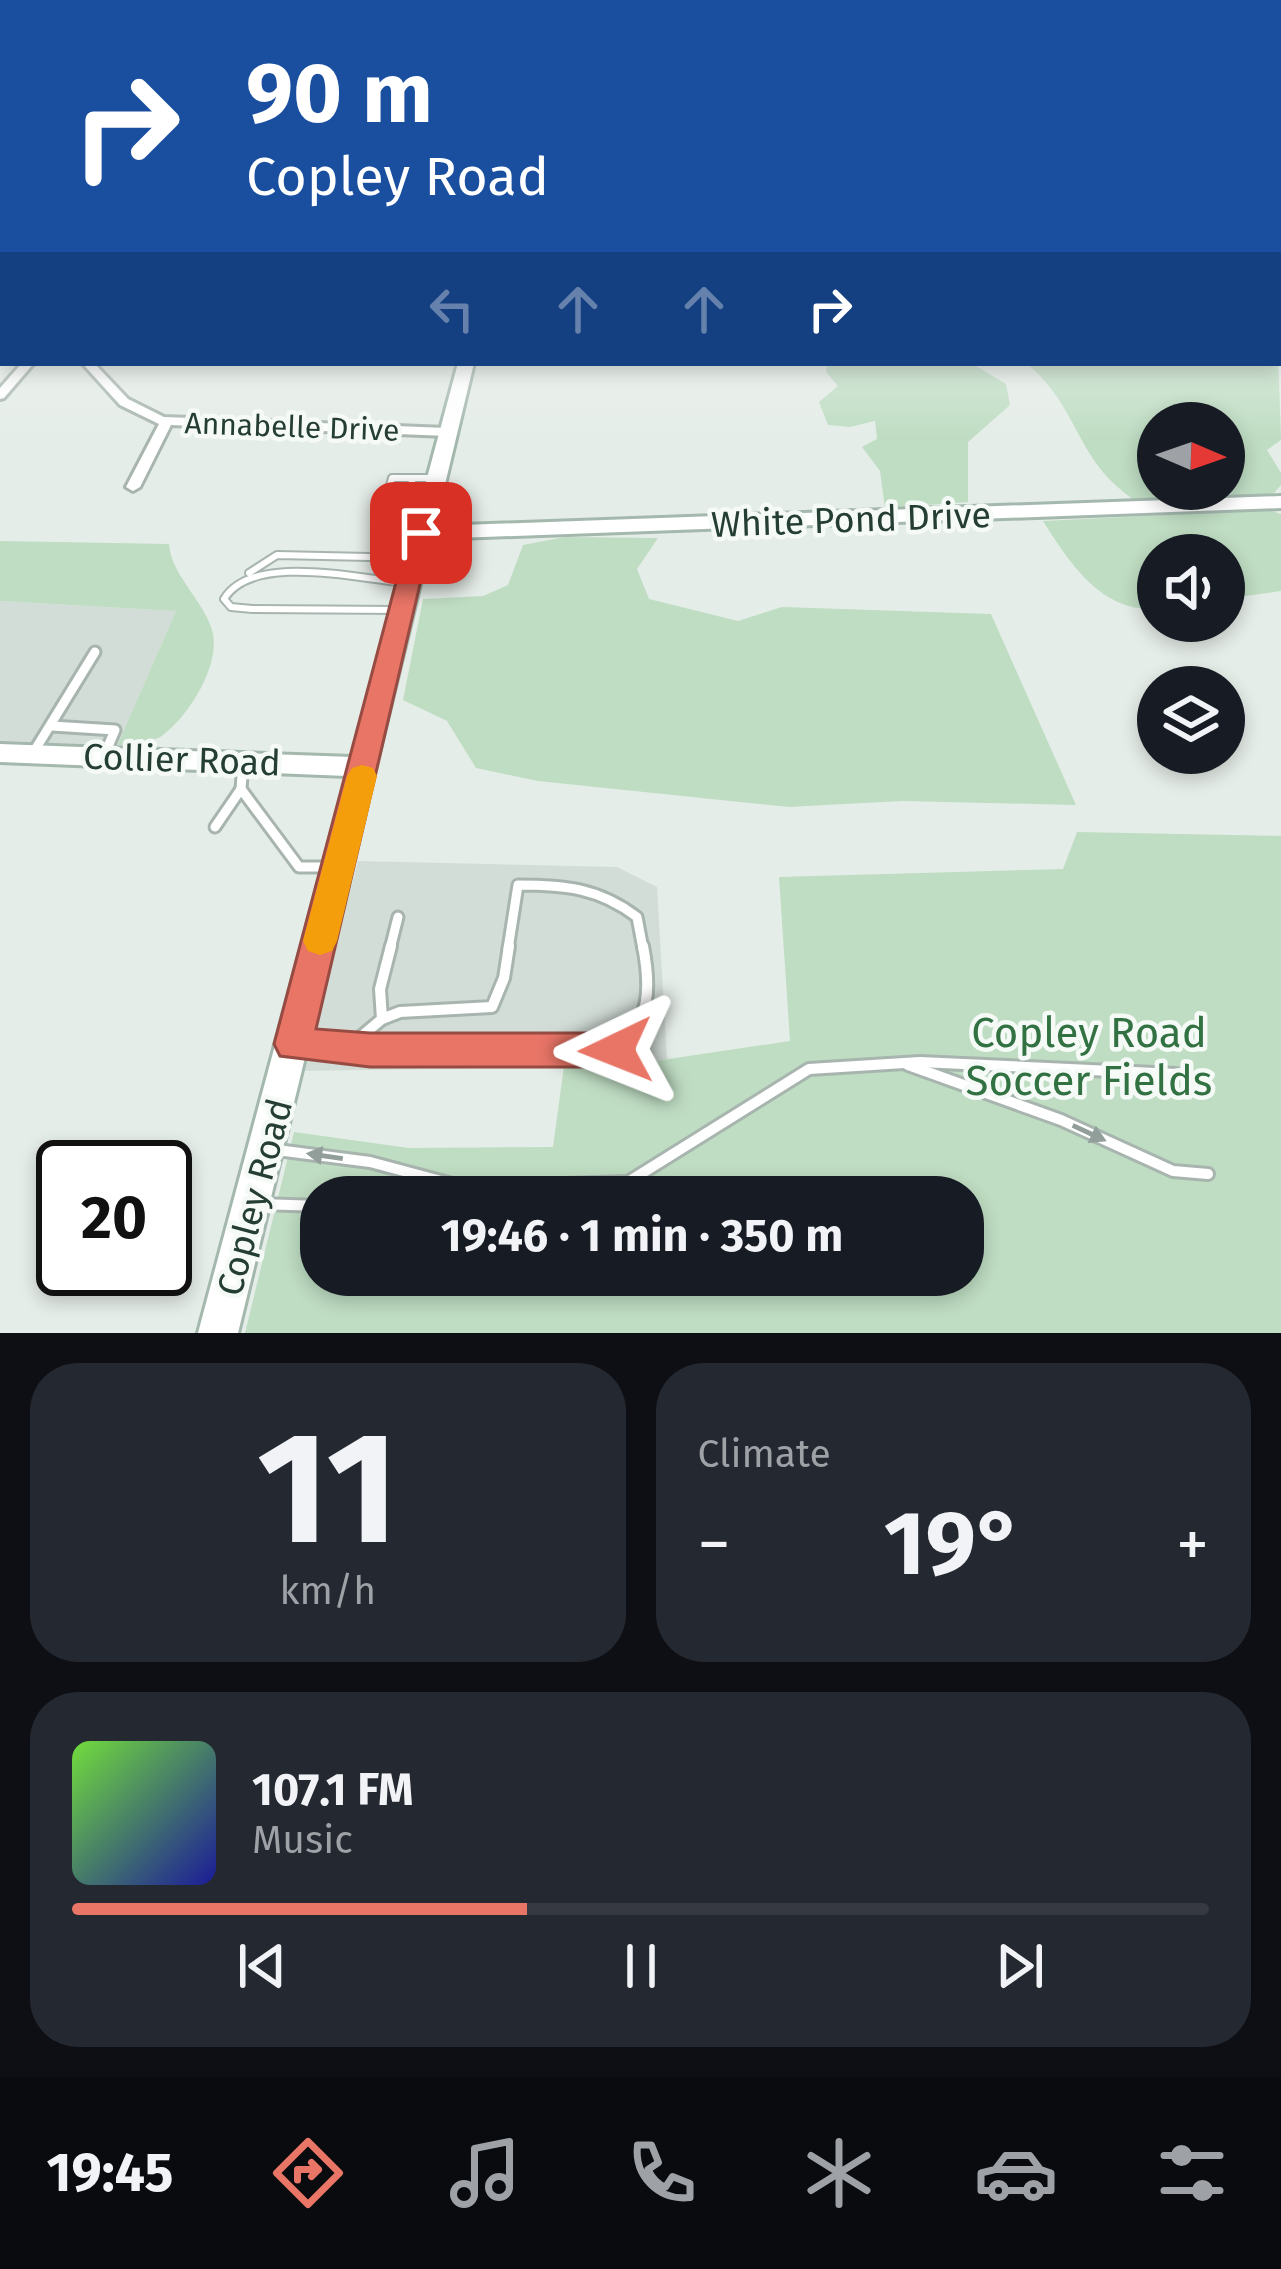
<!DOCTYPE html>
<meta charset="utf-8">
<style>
body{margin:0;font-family:"Fira Sans",sans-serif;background:#242831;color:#f1f3f6;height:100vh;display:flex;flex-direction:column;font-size:45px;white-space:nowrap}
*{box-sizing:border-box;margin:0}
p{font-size:39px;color:#9ea1a6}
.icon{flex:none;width:66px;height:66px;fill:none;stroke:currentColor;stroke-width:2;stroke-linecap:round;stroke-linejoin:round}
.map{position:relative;height:1333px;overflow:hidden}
.side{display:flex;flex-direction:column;gap:30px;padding:30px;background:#0d0f14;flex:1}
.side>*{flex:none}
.banner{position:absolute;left:0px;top:0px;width:1281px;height:366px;box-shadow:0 6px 18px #0003;background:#1a4fa0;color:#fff;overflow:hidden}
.needle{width:78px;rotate:92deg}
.fabs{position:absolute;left:1137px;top:402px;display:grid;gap:24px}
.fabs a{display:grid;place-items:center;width:108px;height:108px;border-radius:50%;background:#171b24;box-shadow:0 6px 18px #0003;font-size:60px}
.speed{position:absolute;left:36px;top:1140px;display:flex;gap:24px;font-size:60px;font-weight:700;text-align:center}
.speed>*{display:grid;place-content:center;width:156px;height:156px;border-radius:50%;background:#171b24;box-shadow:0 6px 18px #0003;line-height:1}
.speed .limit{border:6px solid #111;border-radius:18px;background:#fff;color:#111}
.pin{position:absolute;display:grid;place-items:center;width:102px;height:102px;color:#fff;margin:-51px;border-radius:24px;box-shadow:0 6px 18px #0006}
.me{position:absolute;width:132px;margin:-66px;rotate:268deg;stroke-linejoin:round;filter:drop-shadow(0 0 9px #0008)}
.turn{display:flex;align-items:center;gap:42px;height:252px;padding:0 48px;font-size:54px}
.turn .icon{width:156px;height:156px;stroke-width:2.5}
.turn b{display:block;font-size:84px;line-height:102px}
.lanes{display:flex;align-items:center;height:114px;padding:0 48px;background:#0003;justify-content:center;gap:60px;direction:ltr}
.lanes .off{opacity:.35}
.big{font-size:90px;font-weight:700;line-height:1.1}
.side .widget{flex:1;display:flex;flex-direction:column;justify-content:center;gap:18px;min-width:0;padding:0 42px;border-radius:48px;background:#242831}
.side .dial{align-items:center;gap:0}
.dial b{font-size:156px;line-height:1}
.song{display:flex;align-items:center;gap:36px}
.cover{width:144px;height:144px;border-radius:18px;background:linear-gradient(135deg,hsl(100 70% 55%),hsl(240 70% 35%))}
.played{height:12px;border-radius:6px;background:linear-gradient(90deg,#e97567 40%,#363941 40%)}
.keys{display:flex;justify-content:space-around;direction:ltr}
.heat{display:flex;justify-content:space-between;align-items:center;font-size:66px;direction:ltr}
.side .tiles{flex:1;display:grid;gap:30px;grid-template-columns:1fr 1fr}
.widget:last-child{grid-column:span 2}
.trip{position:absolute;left:300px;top:1176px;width:684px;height:120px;border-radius:48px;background:#171b24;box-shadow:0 6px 18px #0003;font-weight:700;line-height:120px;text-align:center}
.menu{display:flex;height:192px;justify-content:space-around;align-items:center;background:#090b0e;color:#9ea1a6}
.menu .icon{width:84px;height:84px}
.menu .on{color:#e97567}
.menu b{font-size:54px;color:#f1f3f6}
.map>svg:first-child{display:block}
.built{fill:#d3ddd7}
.green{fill:#bfddc3;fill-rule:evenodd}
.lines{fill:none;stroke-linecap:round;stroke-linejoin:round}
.lane-far2-casing{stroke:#a8b5ae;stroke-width:10}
.lane-far1-casing{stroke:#a8b5ae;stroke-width:15}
.lane-casing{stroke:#a8b5ae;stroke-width:16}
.street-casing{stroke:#a8b5ae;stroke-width:6}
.secondary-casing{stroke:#a4b8ae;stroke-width:6}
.lane-far2{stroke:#fff;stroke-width:6}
.lane-far1{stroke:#fff;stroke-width:9}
.lane{stroke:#fff;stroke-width:10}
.street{fill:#fff;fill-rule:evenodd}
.secondary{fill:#fff;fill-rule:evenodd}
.oneway{fill:#929e9a}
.route{fill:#e97567;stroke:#974c43;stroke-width:3}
.slow{fill:#f59e0b}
.labels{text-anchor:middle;stroke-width:9;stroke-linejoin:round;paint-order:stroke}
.far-street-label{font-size:30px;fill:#253e34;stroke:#f5faf7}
.street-label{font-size:36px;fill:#253e34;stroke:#f5faf7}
.near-park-label{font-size:42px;fill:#327242;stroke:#f5faf7}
</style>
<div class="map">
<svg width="1281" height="1333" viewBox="0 0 1281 1333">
<rect width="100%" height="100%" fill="#e5ede8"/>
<g class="built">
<polygon points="0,601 176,611 117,746 0,742"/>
<polygon points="358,861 617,867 657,887 667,1059 621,1066 302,1071"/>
</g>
<g class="green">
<path d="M1278,350l3,90 -14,10 14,23v12l-7,8 -38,4 -16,-8h4v-66h-66v66h17l1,10 -36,6c-10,-8 -21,-16 -30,-25 -34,-35 -40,-82 -84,-117h252z"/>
<polygon points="828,363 971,363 1006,384 1010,405 968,442 968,502 885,508 880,471 862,447 877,439 875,421 850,427 828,425 819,402 838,386 826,372"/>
<path d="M1268,510l13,4v77l-57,8v-44h-66v53c-55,7 -89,-46 -115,-87z"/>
<polygon points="565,537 658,538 637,569 649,599 738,621 782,607 991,614 1076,805 902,801 789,807 538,781 476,768 447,721 403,700 423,599 483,596 508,585 523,545"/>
<path d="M0,541l169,3c2,30 32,54 42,83 13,33 -21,88 -48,108 -10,8 -32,8 -46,11l59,-135 -176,-10z"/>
<path d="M1077,832l204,4v497h-1036l49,-201 115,16 144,-1 11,-81h57l169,-25 -11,-164 284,-8zM321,1197h642v78h-642z"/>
</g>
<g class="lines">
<defs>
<g id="lane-far2">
<polyline points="390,485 392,478 433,478"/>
<polyline points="384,501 381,511 423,513"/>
<polyline points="402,511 413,478"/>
<polyline points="249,573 277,555 415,558"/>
<path d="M399,610l-147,-1 -21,-2 -7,-8c29,-47 134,-20 183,-16"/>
</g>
<g id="lane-far1">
<polyline points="52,726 115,730 104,756"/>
<polyline points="33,753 95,652"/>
<polyline points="243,762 241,789 299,867 328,867"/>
<polyline points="215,827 241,789"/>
<polyline points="390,949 398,917"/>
<path d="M508,949l10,-64c47,0 81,3 119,32l6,32"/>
</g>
<g id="lane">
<polyline points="382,1019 380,989 391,946"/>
<path d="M301,1044l69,6h246c35,-29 35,-62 27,-104"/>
<polyline points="351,1045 382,1019 400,1012 492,1007 504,978 509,946"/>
<polyline points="908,1065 1061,1120 1173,1171 1208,1174"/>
<polyline points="277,1150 370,1162 456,1185"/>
<polyline points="411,1197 464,1187 628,1182 809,1069 920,1062 1176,1074"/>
<polyline points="259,1204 321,1206"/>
</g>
<g id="street">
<polygon points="22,363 34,363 4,398 0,399 0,388"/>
<polygon points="82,363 94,363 128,399 164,417 447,428 453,432 447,436 171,425 140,487 133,491 126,487 159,424 120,405"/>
</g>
<polygon id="secondary" points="458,363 474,363 435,526 1281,496 1281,508 431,539 238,1333 198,1333 347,776 0,762 0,744 352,757"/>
</defs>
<use href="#lane-far2" class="lane-far2-casing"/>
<use href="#lane-far1" class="lane-far1-casing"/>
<use href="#lane" class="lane-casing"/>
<use href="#street" class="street-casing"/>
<use href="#secondary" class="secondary-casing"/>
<use href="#lane-far2" class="lane-far2"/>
<use href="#lane-far1" class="lane-far1"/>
<use href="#lane" class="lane"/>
<use href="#street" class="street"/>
<use href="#secondary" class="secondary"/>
</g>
<defs><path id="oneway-solid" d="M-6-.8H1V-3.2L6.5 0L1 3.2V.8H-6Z" transform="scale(3)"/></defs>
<g class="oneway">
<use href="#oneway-solid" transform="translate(1089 1133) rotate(25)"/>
<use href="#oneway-solid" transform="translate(325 1156) rotate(-172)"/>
</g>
<linearGradient id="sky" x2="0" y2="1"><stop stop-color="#85bede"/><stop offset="0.57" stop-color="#f3f7f5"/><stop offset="1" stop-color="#f3f7f5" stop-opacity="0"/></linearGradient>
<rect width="1281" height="440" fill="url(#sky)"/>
<polygon class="route" points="421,526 432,533 316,1029 370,1033 616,1033 630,1038 635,1050 630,1062 616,1067 370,1067 280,1056 274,1044 409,533"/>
<polygon class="slow" points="362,765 373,768 377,776 337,941 332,951 320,955 308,951 303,941 347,776 352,768"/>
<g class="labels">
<g class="far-street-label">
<text transform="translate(292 427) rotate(2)" y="10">Annabelle Drive</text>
</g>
<g class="street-label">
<text transform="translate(851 519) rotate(-2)" y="13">White Pond Drive</text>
<text transform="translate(182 759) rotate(2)" y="13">Collier Road</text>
<text transform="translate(254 1197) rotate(-75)" y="13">Copley Road</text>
</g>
<g class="near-park-label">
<text x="1089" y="1047">Copley Road<tspan x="1089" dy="48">Soccer Fields</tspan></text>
</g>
</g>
</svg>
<div class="fabs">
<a><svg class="needle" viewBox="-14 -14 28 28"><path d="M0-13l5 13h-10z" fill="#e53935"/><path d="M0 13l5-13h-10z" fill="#9ea1a6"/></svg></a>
<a><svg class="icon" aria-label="sound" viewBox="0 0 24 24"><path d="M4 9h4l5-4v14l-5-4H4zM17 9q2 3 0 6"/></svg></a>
<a><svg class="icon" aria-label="layers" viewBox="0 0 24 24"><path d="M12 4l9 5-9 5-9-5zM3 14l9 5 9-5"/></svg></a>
</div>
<div class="speed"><div class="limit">20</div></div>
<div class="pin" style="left:421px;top:533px;background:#d93025"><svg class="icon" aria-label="arrive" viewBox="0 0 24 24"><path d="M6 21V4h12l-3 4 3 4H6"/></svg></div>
<svg class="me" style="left:616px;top:1050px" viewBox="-20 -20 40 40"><path d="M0-17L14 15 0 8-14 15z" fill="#e97567" stroke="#fff" stroke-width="4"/></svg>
<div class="trip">19:46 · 1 min · 350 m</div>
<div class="banner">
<div class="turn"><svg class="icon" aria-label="right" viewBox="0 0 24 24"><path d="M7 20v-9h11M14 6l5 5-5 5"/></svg><div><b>90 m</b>Copley Road</div></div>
<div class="lanes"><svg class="icon off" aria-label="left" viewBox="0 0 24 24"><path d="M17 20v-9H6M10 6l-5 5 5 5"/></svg><svg class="icon off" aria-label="ahead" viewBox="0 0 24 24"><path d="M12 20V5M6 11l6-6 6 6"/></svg><svg class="icon off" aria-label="ahead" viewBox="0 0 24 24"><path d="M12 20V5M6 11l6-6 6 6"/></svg><svg class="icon" aria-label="right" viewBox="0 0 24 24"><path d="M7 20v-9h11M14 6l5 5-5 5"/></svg></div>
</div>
</div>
<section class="side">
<div class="tiles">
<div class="widget dial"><b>11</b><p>km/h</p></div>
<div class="widget"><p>Climate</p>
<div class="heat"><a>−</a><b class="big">19°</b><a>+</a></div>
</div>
<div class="widget">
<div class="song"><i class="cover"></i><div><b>107.1 FM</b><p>Music</p></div></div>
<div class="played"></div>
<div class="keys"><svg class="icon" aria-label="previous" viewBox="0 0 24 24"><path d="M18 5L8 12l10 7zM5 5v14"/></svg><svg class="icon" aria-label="pause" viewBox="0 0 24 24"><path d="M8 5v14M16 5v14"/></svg><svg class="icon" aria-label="next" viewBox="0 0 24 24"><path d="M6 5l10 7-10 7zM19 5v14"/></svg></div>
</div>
</div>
</section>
<nav class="menu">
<b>19:45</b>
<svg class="icon on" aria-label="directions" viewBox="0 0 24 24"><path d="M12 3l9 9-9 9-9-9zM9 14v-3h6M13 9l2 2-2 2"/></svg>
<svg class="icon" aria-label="music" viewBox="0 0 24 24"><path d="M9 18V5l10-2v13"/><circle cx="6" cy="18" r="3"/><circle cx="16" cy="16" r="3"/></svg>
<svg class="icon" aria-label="phone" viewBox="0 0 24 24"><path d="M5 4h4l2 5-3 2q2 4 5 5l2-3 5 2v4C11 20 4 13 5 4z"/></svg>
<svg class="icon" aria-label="climate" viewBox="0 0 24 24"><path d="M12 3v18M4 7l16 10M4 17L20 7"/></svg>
<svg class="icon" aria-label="car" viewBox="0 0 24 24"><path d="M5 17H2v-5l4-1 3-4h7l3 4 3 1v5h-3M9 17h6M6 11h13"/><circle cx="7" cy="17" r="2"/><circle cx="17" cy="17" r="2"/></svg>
<svg class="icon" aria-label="filters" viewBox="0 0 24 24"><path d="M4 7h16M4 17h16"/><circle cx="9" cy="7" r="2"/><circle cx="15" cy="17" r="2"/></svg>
</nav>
